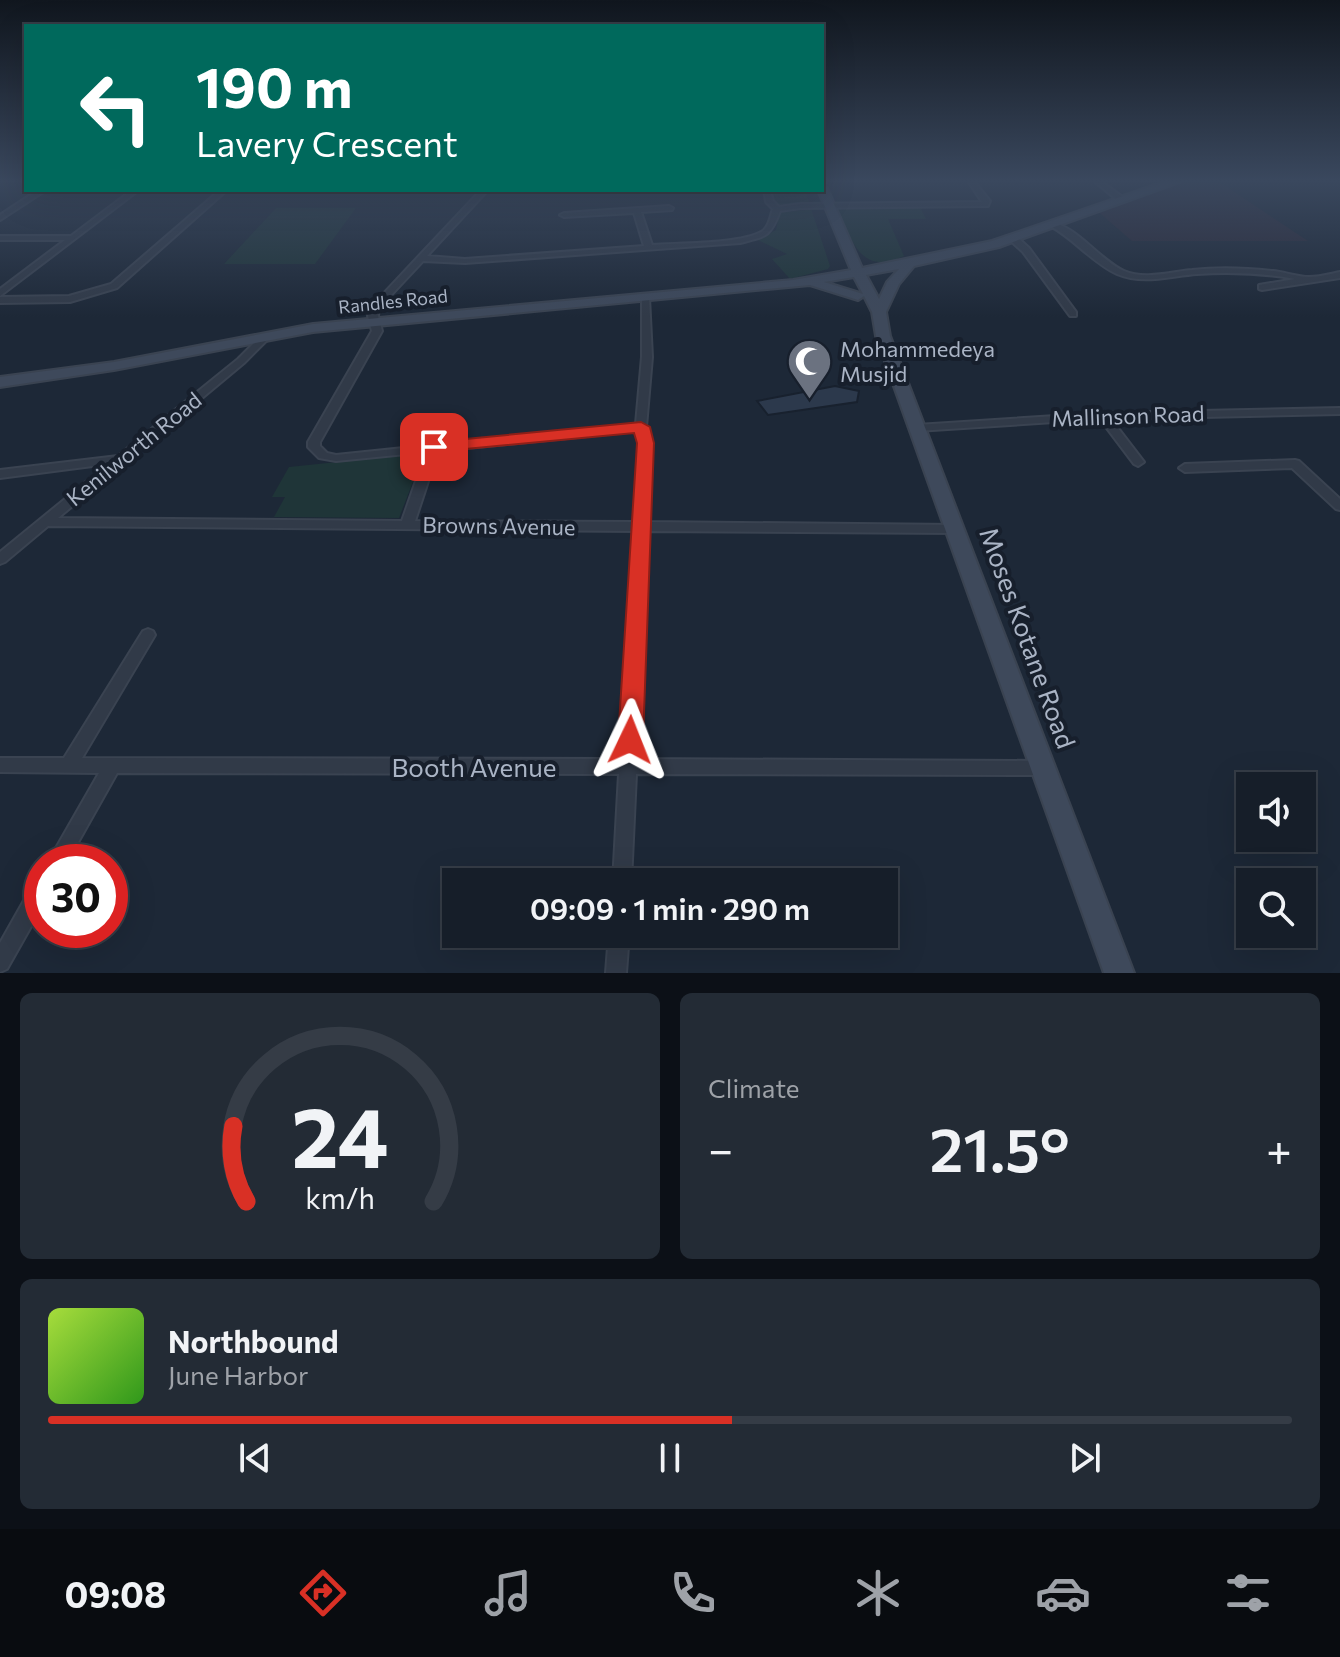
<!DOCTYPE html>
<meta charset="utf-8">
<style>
body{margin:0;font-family:Commissioner,sans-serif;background:#232b35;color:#f1f3f6;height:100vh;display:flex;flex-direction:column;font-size:30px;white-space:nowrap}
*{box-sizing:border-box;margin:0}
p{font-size:26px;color:#9ea2a8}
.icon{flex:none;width:44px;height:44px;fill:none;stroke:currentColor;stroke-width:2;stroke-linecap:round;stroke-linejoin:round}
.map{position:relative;height:973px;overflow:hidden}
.sheet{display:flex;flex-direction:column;gap:20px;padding:20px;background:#0c1017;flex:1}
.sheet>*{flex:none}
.guide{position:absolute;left:24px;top:24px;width:800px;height:168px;border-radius:0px;box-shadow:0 8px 32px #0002,0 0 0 2px #353c46;background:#00695c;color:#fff;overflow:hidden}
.controls{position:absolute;left:1236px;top:772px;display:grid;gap:16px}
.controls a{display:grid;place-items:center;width:80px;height:80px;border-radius:0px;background:#161e29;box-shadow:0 8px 32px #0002,0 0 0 2px #353c46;font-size:40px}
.speed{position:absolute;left:24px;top:844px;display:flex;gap:16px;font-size:40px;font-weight:700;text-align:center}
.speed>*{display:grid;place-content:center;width:104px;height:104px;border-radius:50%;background:#161e29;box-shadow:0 8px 32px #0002,0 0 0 2px #353c46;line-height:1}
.speed .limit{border:12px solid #d22;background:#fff;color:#111}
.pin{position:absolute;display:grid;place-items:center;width:68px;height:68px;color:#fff;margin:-34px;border-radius:16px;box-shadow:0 4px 12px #0006}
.me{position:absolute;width:88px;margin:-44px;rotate:2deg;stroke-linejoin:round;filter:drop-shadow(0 0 6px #0008)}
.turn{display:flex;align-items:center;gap:28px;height:168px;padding:0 40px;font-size:36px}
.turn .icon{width:104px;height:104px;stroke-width:2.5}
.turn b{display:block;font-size:56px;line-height:68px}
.big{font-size:60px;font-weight:600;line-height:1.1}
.sheet .widget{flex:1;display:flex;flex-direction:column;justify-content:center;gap:12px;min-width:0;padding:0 28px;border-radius:12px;background:#232b35}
.sheet .dial{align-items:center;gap:0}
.dial svg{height:208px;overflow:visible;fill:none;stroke:#353c46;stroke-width:7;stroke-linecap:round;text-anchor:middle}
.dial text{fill:#f1f3f6;stroke:none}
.song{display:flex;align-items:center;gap:24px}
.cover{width:96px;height:96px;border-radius:12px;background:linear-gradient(135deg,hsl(80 70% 55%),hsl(110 70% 35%))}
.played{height:8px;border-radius:4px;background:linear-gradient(90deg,#d93025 55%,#353c46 55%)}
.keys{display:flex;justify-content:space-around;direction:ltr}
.heat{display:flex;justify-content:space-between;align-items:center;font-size:44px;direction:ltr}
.sheet .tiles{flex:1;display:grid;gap:20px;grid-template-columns:1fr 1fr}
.widget:last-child{grid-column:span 2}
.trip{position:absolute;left:442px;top:868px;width:456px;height:80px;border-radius:0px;background:#161e29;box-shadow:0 8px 32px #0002,0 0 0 2px #353c46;font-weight:600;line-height:80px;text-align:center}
.tabs{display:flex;height:128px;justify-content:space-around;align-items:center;background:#090c10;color:#9ea2a8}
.tabs .icon{width:56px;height:56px}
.tabs .on{color:#d93025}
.tabs b{font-size:36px;color:#f1f3f6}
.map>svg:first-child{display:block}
.medical{fill:#2b2938}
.green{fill:#1f3538}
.building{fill:#2c394c;stroke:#18212e;stroke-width:2}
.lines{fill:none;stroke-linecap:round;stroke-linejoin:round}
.street-casing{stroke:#3a4351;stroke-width:4}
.secondary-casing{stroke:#3a4351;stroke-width:4}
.street{fill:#313a48;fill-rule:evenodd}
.secondary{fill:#3e495b;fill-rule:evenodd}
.route{fill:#d93025;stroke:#8d1f18;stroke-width:2}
.labels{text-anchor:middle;stroke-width:8;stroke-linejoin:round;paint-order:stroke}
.far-street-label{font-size:18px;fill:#aab4c5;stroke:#171f2c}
.poi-label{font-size:22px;fill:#aab4c5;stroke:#171f2c;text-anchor:start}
.street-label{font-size:22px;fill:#aab4c5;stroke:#171f2c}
.near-street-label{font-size:26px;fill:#aab4c5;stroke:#171f2c}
</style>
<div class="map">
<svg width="1340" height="973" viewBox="0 0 1340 973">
<rect width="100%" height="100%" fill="#1d2837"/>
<polygon class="medical" points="1177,181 1218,181 1308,241 1132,241 1095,209"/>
<g class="green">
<path d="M770,190h35l25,76 -2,3 -38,10 -18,-20 15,-5 -29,-14 18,-10c5,-16 -2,-25 -6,-40z"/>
<path d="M841,207h79l6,12h-38l16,37c-43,21 -53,-16 -66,-47z"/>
<polygon points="276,208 356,208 315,264 224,264"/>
<polygon points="424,453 399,518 274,517 285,497 272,497 289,467"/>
</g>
<polygon class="building" points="835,386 859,391 857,402 768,415 757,401"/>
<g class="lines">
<defs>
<g id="street">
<polygon points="822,181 827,181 822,187"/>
<path d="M968,181h6l16,20 -2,5 -188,2 -20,3c-10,27 -14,25 -40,32l-275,20 -42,-2 -44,47 -1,8 4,15 -62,111v4l7,7 9,2 300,-31 6,-67v-58l1,-2h6l3,60 -6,70 6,16 -4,79 307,3 6,4 -6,4 -307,-2 -11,228 406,2 6,2 2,5 -2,5 -6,2 -407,-1 -5,108h-18l6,-108 -502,-1 -50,89h-19l51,-89 -99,-1v-14h64l79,-127 5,-2 5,2 2,4 -73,123 538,1 15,-228 -587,-5 -43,36 -5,2v-12l108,-88 -108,14v-8l118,-14 120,-97 24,-24 3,-1 5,3 -26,26 -186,155 344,3 24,-69 -90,9 -17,-3 -11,-11v-5l64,-111 -4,-15 3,-9 110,-117h7l-61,66 38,3 179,-13 -10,-33 -70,4 -4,-2 4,-2 105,-7 4,2 -1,2 -31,2 11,33c26,-2 88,-1 109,-13 8,-4 9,-15 12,-23l-7,-7 -2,-12h6l3,11 6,6 21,-3 182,-2zM637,431l3,12 -5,79 -220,-1 23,-70z"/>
<polygon points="1094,181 1101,181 1124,198 1117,200"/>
<polygon points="38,190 46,190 0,220 0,215"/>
<polygon points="132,190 139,190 0,296 0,289 65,240 0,240 0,236 71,236"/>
<polygon points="220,190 227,190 117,288 70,302 0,303 0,297 69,296 111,284"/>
<path d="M1052,223c23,2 49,38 72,48 21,9 46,1 68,-1 26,-3 54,-2 81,1 11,1 25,6 36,6 10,0 21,-3 31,-5v6l-78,12 -3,-1v-4l36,-6c-32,-6 -66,-7 -98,-5 -27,2 -54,11 -80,0 -24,-11 -42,-34 -65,-47z"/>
<polygon points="1011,237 1017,237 1029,248 1076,312 1076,316 1070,316 1023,252 1011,241"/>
<polygon points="1340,408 1340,414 1111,419 1144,462 1138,466 1134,464 1100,419 917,431 911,428 917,425 1103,413"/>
<polygon points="1295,460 1299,461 1340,499 1340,510 1336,509 1292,468 1185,472 1179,468 1185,464"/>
<polygon points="42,879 42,907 7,969 0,972 0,943 35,881"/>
<polygon points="609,934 629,934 626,973 606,973"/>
</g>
<path id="secondary" d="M1167,181h15l-183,66 -85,19 -15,18 -13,28 4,24 244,637h-30l-228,-637 -4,-24 -8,-16 -6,4 -48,-15 -497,47 -199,38 -114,17v-10l114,-15 199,-38 480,-44 58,-10 -33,-80h4v-5l5,3 35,80 130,-27zM899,269l-12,13 -8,17 -13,-24zM854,277l9,17 -39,-12z"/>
</defs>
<use href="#street" class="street-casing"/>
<use href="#secondary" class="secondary-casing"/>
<use href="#street" class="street"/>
<use href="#secondary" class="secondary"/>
</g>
<linearGradient id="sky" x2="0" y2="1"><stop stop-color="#10161e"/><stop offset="0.57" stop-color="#3a485e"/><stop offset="1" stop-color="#3a485e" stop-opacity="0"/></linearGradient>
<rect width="1340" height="317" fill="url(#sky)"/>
<polygon class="route" points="641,422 650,427 654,443 643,740 639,747 630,750 622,747 618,740 637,443 634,433 434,452 426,447 434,442"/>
<defs>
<symbol id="mosque-pin" viewBox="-11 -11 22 30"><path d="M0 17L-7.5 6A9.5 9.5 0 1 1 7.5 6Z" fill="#6b7280" stroke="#171f2c"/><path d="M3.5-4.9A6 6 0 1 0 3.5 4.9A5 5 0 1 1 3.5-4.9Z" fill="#fff"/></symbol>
</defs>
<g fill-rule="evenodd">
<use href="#mosque-pin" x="784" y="336" width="51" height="69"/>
</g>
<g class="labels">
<g class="far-street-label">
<text transform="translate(393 302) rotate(-6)" y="6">Randles Road</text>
</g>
<g class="poi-label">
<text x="840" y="357">Mohammedeya<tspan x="840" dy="25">Musjid</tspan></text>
</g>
<g class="street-label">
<text transform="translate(1128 416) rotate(-2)" y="8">Mallinson Road</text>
<text transform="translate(134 449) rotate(-39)" y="8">Kenilworth Road</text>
<text transform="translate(499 526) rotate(1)" y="8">Browns Avenue</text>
</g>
<g class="near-street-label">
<text transform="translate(1027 638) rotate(70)" y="9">Moses Kotane Road</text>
<text x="474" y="777">Booth Avenue</text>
</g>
</g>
</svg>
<div class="controls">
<a><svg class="icon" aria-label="sound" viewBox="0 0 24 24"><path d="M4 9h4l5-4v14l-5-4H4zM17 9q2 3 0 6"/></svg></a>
<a><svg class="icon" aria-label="search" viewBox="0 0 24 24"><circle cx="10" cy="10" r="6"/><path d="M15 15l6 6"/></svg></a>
</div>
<div class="speed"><div class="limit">30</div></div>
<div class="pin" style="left:434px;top:447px;background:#d93025"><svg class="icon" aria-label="arrive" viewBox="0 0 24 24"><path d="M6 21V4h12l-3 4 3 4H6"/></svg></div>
<svg class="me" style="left:630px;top:740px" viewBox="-20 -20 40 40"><path d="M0-17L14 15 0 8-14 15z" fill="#d93025" stroke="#fff" stroke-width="4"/></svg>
<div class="trip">09:09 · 1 min · 290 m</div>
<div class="guide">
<div class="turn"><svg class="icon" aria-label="left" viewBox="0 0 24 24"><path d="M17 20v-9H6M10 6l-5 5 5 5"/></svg><div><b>190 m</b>Lavery Crescent</div></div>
</div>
</div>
<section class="sheet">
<div class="tiles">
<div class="widget dial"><svg viewBox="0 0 100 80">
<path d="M14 69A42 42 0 1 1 86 69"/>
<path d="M14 69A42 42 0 0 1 9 40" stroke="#d93025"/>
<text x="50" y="56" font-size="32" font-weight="700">24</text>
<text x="50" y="72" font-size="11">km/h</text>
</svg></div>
<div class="widget"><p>Climate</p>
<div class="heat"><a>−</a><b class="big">21.5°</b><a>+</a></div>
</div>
<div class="widget">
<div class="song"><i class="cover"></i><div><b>Northbound</b><p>June Harbor</p></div></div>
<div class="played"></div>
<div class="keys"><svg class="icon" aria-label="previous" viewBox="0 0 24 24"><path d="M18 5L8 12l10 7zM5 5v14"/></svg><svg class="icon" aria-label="pause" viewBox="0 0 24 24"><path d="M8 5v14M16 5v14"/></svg><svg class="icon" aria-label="next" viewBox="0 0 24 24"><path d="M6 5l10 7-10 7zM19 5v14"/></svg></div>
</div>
</div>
</section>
<nav class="tabs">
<b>09:08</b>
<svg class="icon on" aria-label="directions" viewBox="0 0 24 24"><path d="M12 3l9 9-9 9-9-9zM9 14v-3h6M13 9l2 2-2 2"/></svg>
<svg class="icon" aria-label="music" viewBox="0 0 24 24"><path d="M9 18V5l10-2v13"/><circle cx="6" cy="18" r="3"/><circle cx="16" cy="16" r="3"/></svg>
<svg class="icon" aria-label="phone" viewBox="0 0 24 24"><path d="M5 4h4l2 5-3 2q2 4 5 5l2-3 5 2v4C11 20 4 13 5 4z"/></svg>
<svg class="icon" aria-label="climate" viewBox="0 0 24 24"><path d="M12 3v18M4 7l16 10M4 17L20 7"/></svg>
<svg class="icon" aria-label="car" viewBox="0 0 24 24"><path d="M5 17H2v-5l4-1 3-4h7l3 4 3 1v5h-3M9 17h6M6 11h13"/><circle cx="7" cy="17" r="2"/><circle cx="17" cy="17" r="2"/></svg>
<svg class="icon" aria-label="filters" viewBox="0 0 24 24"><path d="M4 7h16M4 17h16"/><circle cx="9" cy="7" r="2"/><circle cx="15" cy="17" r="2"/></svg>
</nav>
